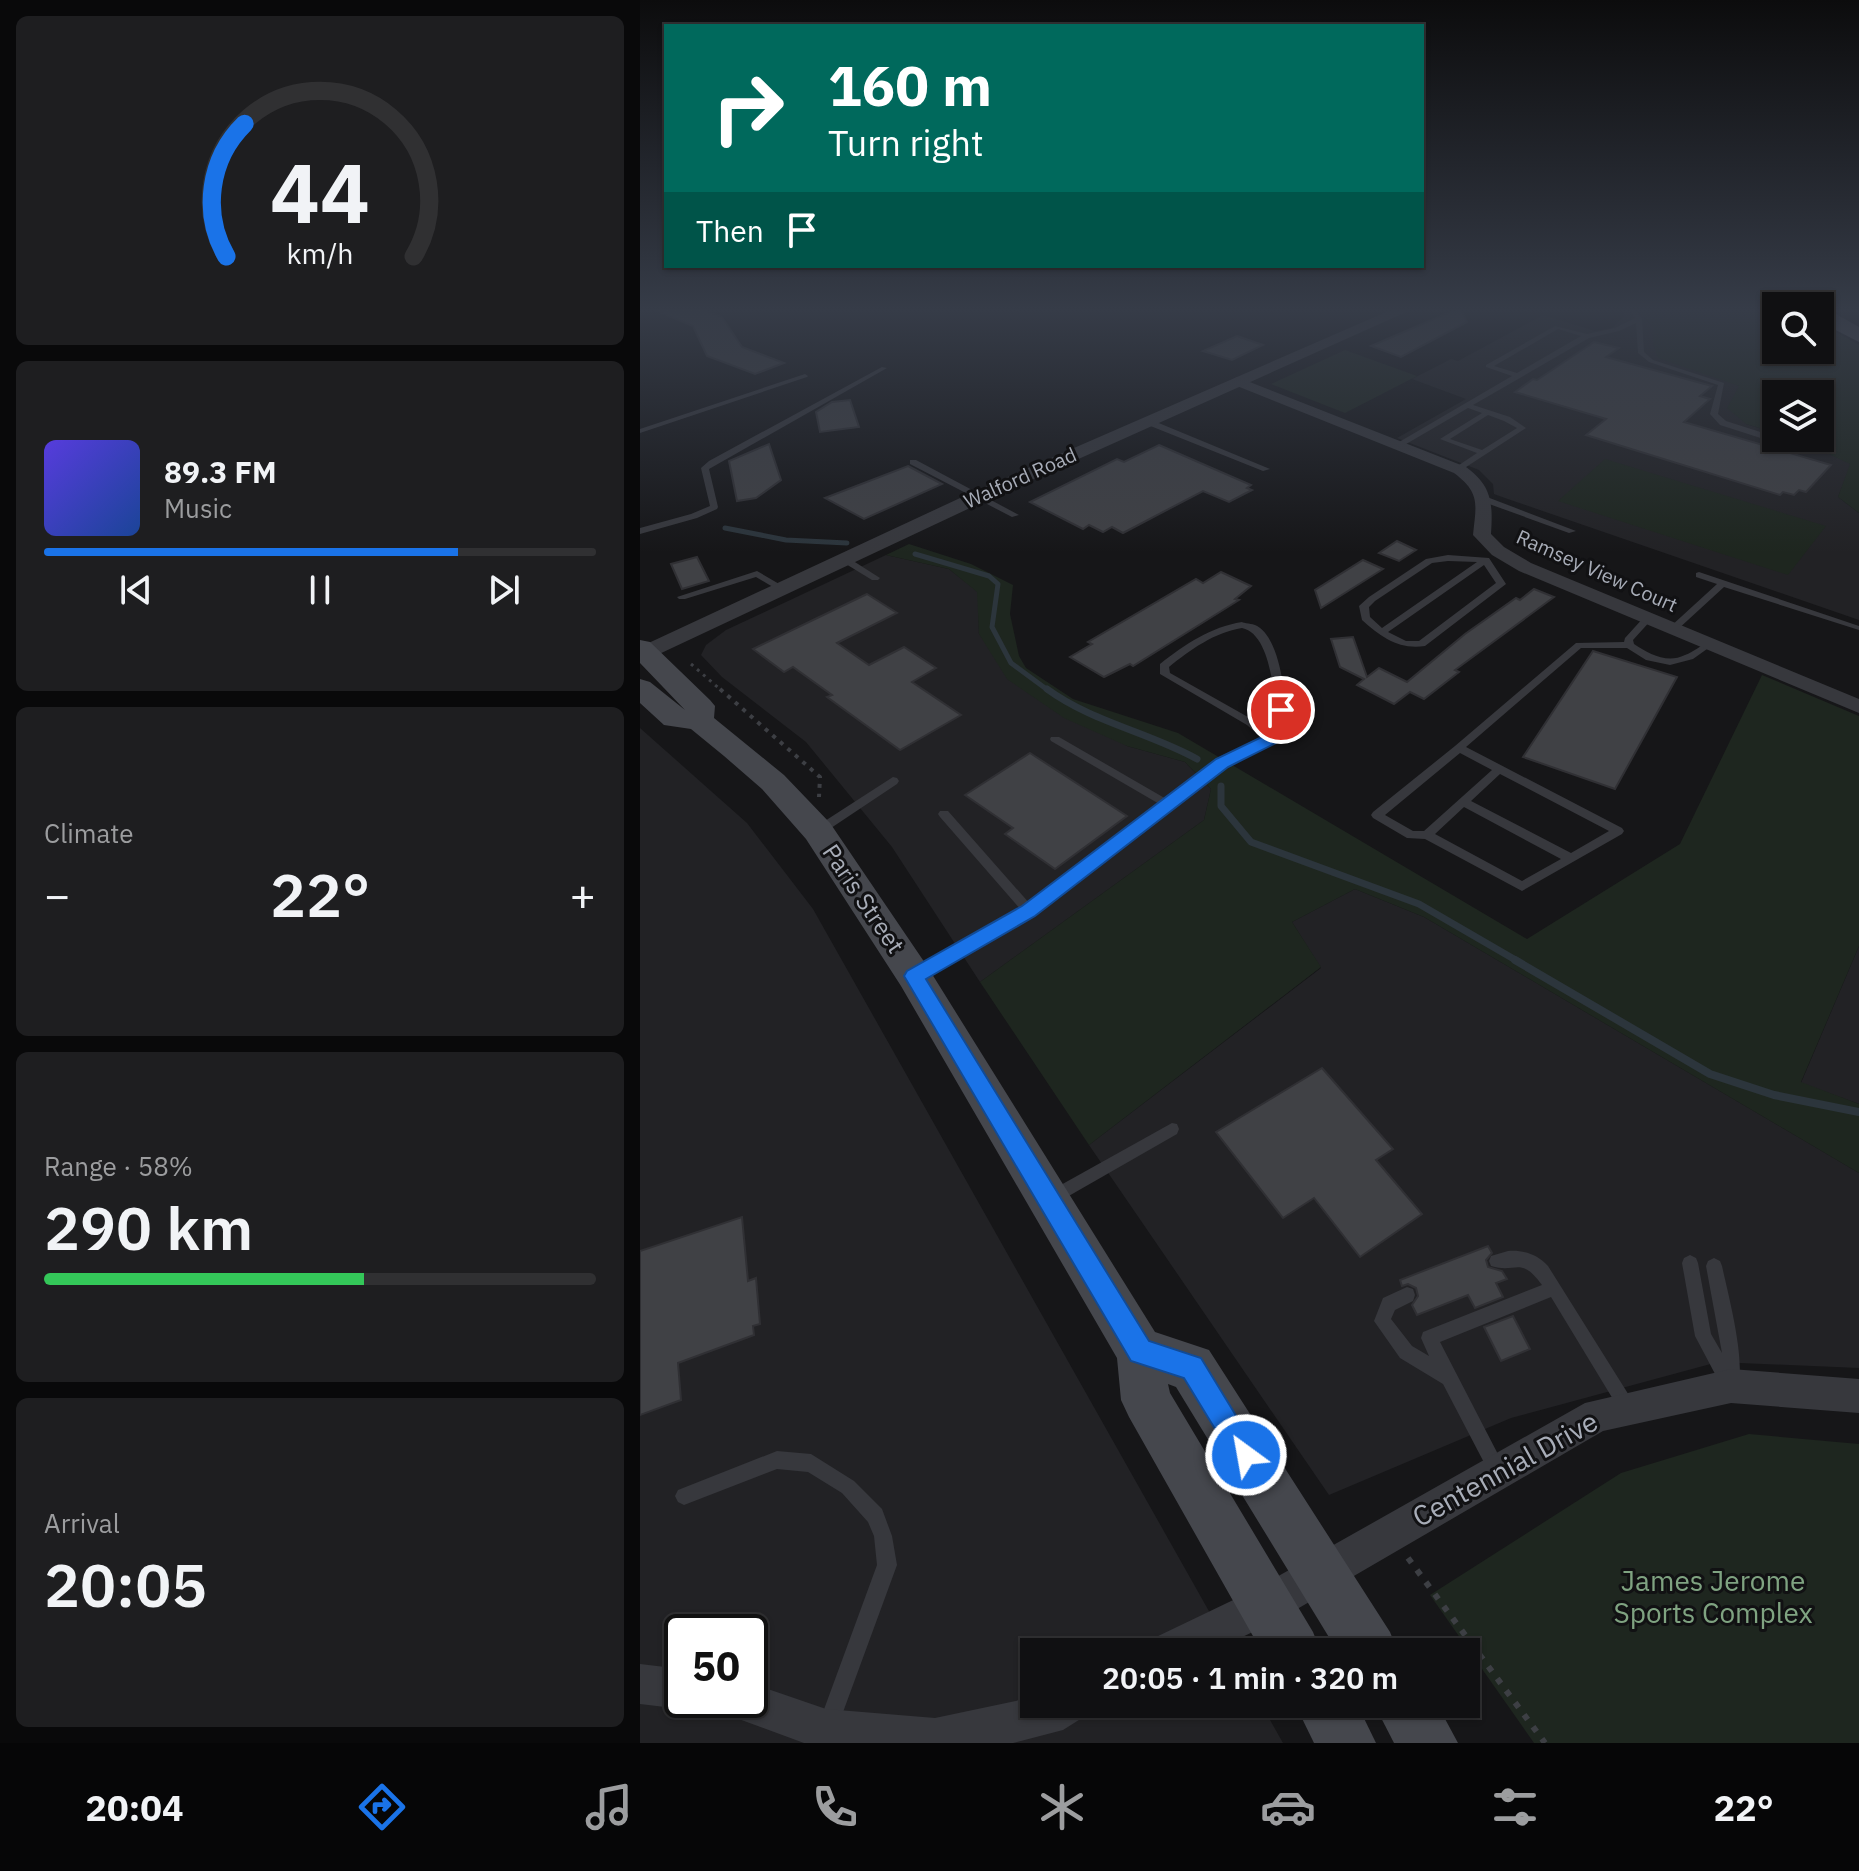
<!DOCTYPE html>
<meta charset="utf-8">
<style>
body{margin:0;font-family:"IBM Plex Sans",sans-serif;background:#1e1e20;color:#f1f3f6;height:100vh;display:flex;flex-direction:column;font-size:30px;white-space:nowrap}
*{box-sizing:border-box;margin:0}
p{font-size:26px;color:#9c9d9f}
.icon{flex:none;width:44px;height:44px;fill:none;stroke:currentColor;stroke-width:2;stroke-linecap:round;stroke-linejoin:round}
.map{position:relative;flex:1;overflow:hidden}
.details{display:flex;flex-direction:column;gap:16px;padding:16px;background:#09090a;width:640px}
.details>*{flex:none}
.hud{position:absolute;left:24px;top:24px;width:760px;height:244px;border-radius:0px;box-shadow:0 2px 6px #0004,0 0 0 2px #303032;background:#00695c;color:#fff;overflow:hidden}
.tools{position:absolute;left:1122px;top:292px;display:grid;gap:16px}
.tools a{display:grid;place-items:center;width:72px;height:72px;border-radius:0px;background:#101012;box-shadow:0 2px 6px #0004,0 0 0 2px #303032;font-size:40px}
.speed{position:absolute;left:24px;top:1614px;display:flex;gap:16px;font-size:40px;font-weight:700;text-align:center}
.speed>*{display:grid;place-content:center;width:104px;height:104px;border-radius:50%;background:#101012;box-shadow:0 2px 6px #0004,0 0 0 2px #303032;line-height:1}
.speed .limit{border:4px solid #111;border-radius:12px;background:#fff;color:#111}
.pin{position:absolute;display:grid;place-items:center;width:68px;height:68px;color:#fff;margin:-34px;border:4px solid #fff;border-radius:50%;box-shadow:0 2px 8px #0007}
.me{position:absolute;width:88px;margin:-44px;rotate:328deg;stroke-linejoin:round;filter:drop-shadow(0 0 6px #0008)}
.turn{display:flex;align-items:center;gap:28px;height:168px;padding:0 32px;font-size:36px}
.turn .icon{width:104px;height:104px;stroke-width:2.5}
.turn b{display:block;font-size:56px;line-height:68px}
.then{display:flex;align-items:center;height:76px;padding:0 32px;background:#0003;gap:16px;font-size:30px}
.big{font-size:60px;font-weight:600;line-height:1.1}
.details .tile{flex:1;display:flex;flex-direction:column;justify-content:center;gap:12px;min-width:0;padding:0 28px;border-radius:12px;background:#1e1e20}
.details .dial{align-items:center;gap:0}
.dial svg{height:208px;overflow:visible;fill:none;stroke:#303032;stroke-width:7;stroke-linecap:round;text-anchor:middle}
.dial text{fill:#f1f3f6;stroke:none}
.song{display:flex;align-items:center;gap:24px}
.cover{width:96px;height:96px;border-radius:12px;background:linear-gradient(135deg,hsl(250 70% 55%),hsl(220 70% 35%))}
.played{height:8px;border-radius:4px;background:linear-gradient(90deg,#1a73e8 75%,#303032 75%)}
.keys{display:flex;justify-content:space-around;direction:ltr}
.heat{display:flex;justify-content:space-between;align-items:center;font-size:44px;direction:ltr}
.charge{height:12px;border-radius:6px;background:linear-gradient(90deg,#34c759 58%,#303032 0)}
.trip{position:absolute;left:380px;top:1638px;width:460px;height:80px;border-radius:0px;background:#101012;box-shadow:0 2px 6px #0004,0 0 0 2px #303032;font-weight:600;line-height:80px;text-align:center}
.tabs{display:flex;height:128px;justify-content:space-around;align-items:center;background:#060607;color:#9c9d9f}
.tabs .icon{width:56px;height:56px}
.tabs .selected{color:#1a73e8}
.tabs b{font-size:36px;color:#f1f3f6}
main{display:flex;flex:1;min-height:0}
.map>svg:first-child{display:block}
.built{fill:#222225;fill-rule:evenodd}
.green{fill:#1e261f}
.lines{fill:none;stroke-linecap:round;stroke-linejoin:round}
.stream-far2{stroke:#2c353c;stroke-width:5}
.stream-far1{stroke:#2c353c;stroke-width:7}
.stream{stroke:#2c353c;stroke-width:8}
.building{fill:#404145;stroke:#303034;stroke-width:2}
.path-far2{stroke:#3d3f44;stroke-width:3;stroke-dasharray:3 5;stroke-linecap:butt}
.path-far1{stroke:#3d3f44;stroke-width:4;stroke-dasharray:4 6;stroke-linecap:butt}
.path{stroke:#3d3f44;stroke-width:6;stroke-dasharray:6 9;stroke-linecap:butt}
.service{fill:#37383d;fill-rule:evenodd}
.minor{fill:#37383d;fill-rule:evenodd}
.tertiary{fill:#37383d;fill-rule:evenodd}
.secondary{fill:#45474d;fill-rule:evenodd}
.primary{fill:#53555c;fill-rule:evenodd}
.route{fill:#1a73e8;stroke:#114b97;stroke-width:2}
.labels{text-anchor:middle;stroke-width:6;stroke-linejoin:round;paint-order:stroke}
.far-street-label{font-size:20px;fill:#a8adb8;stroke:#111113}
.street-label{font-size:24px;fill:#a8adb8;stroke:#111113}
.near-street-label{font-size:28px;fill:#a8adb8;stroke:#111113}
.near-park-label{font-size:28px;fill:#7fa381;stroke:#111113}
</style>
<main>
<section class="details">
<div class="tile dial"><svg viewBox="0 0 100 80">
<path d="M14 69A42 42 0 1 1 86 69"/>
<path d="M14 69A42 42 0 0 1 21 18" stroke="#1a73e8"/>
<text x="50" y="56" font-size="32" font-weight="700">44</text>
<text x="50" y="72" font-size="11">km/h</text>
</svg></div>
<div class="tile">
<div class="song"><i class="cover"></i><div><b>89.3 FM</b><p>Music</p></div></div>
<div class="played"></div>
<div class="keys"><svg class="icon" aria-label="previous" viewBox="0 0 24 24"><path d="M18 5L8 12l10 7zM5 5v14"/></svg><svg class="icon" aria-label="pause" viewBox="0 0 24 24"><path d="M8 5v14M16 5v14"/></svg><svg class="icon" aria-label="next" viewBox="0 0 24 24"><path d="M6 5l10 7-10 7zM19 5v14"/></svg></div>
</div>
<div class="tile"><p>Climate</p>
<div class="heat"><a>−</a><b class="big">22°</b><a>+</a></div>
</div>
<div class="tile"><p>Range · 58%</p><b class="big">290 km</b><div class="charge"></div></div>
<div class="tile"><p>Arrival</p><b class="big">20:05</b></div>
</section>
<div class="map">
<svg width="1219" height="1743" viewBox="0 0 1219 1743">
<rect width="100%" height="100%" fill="#161618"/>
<g class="built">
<polygon points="981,309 996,309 1013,327 1013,344 1099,386 1106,424 1136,433 1136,438 1164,441 1211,464 1198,497 1219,513 1219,620 865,498 854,494 853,484 839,470 757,438 826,399 772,379 811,359 818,361 903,315 955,331 972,328 984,316"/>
<polygon points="246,555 309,569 338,592 339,634 487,746 545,762 571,789 564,820 340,982 252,847 166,742 82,677 61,655 66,645 86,630"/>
<path d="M0,728l107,95 66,86 419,743h-198v52h227l22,39h-643zM42,1632h68v68h-68z"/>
<polygon points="715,889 784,917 1219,1173 1219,1368 1078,1362 871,1418 689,1495 449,1145 681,968 652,922"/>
<polygon points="1219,946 1219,1104 1161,1083"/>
</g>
<g class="green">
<polygon points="996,309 1136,309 1136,350 1180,350 1180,323 1219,345 1219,513 1198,497 1210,464 1155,438 1180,438 1180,394 1136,394 1136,433 1106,424 1087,408 1099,386 1018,358 1013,344 1013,327"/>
<polygon points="705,350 777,376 705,413 631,384"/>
<polygon points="965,459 1186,526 1148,575 918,501"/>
<polygon points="269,544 331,564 373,585 370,614 379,656 386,668 433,699 538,733 887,939 1040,844 1122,675 1219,716 1219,946 1161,1082 1219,1104 1219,1173 784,917 715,889 652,922 681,967 449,1145 340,982 564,820 571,789 545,762 487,746 424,718 367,679 339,634 337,592 309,569 246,555"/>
<polygon points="1109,1434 1219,1444 1219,1743 894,1743 790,1595 981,1473"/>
</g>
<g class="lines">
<g class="stream-far2">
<polyline points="85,528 146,540 207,543"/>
<polyline points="275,554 349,576 358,584 352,627 371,663 409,691"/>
</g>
<g class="stream-far1">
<path d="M407,689c45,33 101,43 150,70"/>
<polyline points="581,786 581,806 611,842 779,904 879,962"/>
</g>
<polyline class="stream" points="875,960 1070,1074 1134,1095 1219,1112"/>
</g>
<g class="building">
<polygon points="12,309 61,309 82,317 102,347 144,363 115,374 67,356 53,326"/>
<polygon points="817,309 821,309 827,322 761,357 731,346"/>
<polygon points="597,336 623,345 592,360 563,351"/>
<polygon points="954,342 979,348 966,357 1072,386 1060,396 1070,399 1044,422 1191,465 1166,492 1159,490 1154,495 1143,492 1140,495 946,435 966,419 875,392 893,379 897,380"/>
<polygon points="210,400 219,427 180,432 176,412 192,402"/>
<polygon points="129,444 141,480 116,498 97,501 89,461"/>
<polygon points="519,445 611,485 607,488 612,490 589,502 563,491 483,533 472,527 463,532 449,525 443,529 390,502 477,459 484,462"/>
<polygon points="268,466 302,484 224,519 185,498"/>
<polygon points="757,541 776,550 759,561 739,553"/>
<polygon points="57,557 69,581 42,589 31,564"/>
<polygon points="723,560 743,569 681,608 675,590"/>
<polygon points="581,572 611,586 595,599 599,600 493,666 490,664 464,677 430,657 452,644 448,642 556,579 563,583"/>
<polygon points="894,589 914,597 815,670 819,672 784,699 770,692 754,704 717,685 724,679 700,667 691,639 713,637 727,677 739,668 767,682 825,634 876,598 880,600"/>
<polygon points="227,594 257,613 197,643 229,665 264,647 296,668 272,682 321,715 260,750 187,697 192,695 153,667 144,672 113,649"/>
<polygon points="953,651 1037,677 975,789 883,757"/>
<polygon points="390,753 487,816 415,869 365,834 373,828 325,795"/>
<polygon points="682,1068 753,1149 736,1160 782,1214 720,1257 674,1198 643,1218 576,1132"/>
<polygon points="102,1217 108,1281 116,1278 120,1324 113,1326 114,1335 38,1363 41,1400 0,1415 0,1251"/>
<polygon points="848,1246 852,1253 846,1260 848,1267 862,1271 867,1279 856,1283 863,1297 835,1308 828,1295 777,1315 772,1305 778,1296 776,1288 768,1284 762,1286 760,1280"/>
<polygon points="873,1316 890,1349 861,1361 844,1327"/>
</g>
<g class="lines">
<polyline class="path-far2" points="51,664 82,691"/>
<polyline class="path-far1" points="80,689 180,777 179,797"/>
<polyline class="path" points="768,1558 905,1743"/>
<g class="service">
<path d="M988,309h6l8,10 2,33 9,8 71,23 -6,31 8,7 84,27v4h-6l-84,-27 -10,-11 8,-29 -69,-23 -11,-9 -2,-30 -17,8 -30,7 -116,67 37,12 16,11 -66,43 -7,-2 24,-16 -37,-14 42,-26 -14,-5 -67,39 -7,-2 118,-69 -26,-9v-2l69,-39 32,8 28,-6 20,-10zM918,329l23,7 -64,37 -23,-7zM848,415l16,6 13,7 -35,22 -32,-11z"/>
<polygon points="242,367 247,368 69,469 78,507 77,509 57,518 0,534 0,528 51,514 70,506 61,468 69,461"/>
<polygon points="165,374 168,376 167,377 0,433 0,429"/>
<polygon points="503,419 509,419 630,469 623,471 503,423"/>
<polygon points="270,460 276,460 379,515 372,517 270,464"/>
<polygon points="841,497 847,497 936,531 929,533 841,501"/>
<path d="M808,555l41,3 17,26 -81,62c-26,4 -44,-9 -63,-26l-3,-14 10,-9 57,-38zM808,561l29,1 -95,66 -12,-11 -1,-10 6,-6 57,-38zM844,565l12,18 -77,58h-13l-18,-9z"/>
<polygon points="204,556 207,557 240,578 238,580 232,580 201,561 201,557"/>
<polygon points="117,571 146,588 144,590 138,590 116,577 45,599 39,599 37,597"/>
<polygon points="1059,572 1219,626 1219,630 1084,587 1036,631 1030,631 1030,627 1077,584 1056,577 1056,573"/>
<path d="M1008,615l5,3 -20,22 1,4c15,10 33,20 51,11 9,-3 16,-10 24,-14l5,3 -21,15 -23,6 -24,-5 -19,-12h-46l-115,99 156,81 2,3 -2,3 -100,57 -97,-52 -18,-1 -34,-20 -2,-3 2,-3 82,-66 121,-103 48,-1 1,-4 20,-22zM820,753l32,17 -68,61h-11l-28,-16zM860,774l109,57 -38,22 -100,-52zM824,807l97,52 -39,22 -87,-47z"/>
<path d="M602,622c1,1 12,2 13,3 26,11 31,76 32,101l-13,16 -48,24 -193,148 -111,64h-10l-2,-4 2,-4 109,-60 -81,-93 -2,-3 2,-3h8l82,93 131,-99 -110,-64 -1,-2 1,-2h8l109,63 50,-40 45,-21 -16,-14 -87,-51v-10c25,-20 51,-37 82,-42zM602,628c30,6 33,73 35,97l-7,9 -15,-13 -85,-48 -1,-6c21,-17 46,-35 73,-39z"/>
<polygon points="253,777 257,778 259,781 257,784 182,834 174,834 172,831 174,828"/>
<polygon points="532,1123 537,1124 539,1129 537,1134 420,1201 415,1203 410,1201 407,1196 410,1191"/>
<path d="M868,1251c16,-1 29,3 40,15l89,142 -3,6 -6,3 -6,-3 -71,-117 -111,45 62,120 3,6 -3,6 -6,3 -6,-3 -47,-90 -43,-26 -26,-37 9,-23 24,-11 6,2 2,6 -2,6 -18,9 -4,9 21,27 17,10 -8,-18 2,-6 119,-47c-22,-30 -25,-11 -51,-19l-2,-5 2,-5z"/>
<path d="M1050,1255l6,3 2,5 13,71 11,19 -16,-87 2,-5 6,-3 6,3 2,5c6,28 25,98 15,123l-6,3 -8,-3 -28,-53 -13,-73 2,-5z"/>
<polygon points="137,1451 171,1454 214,1481 242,1509 252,1536 257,1565 199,1723 196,1730 189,1733 182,1730 179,1723 237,1565 234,1536 228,1522 202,1493 168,1472 137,1469 44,1505 38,1502 35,1496 38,1490"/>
</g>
<g class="minor">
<path d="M597,377l229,90c26,19 27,36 25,67l13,13 27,16 328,136v14l-340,-142 -27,-16 -19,-20c3,-30 8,-42 -19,-62l-222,-89 -2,-3z"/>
<polygon points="1091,1369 1219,1379 1219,1413 1091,1403 963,1431 640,1619 571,1652 508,1652 514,1638 612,1591 945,1403"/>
<polygon points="0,1664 42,1669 42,1700 58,1700 56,1703 42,1709 0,1704"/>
<polygon points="110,1683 186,1709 295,1718 394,1697 394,1704 448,1704 442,1718 423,1730 373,1743 164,1743 85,1714 79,1700 110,1700"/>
</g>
<polygon class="tertiary" points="753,309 773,309 347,500 0,663 0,647 333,492"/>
<g class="secondary">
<polygon points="0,640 10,642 70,700 75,706 74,718 144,775 190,823 287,966 515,1332 569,1350 750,1632 758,1652 698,1652 536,1387 528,1384 530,1393 673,1632 681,1652 622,1652 489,1417 481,1400 477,1358 261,986 166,839 122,789 84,756 51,729 24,725 0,703 0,679 10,682 45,710 0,663"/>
<polygon points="655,1704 717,1704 736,1743 674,1743"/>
<polygon points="734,1704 797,1704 818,1743 754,1743"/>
</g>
<polygon class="primary" points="1180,309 1187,309 1219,327 1219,342 1180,322"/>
</g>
<linearGradient id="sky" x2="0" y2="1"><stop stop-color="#0c0c0d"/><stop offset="0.56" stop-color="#363c48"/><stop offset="1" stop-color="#363c48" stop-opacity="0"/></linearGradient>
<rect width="1219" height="553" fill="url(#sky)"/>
<polygon class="route" points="641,705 649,710 650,726 636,743 588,767 395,916 286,979 509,1341 561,1358 620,1455 616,1465 606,1469 597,1465 544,1378 491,1361 264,976 267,971 382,906 576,759 624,736 634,725 633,710"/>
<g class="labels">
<g class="far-street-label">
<text transform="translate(380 478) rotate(-24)" y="7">Walford Road</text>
<text transform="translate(957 571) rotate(24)" y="7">Ramsey View Court</text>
</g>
<g class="street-label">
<text transform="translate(223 899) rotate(56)" y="8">Paris Street</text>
</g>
<g class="near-street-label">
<text transform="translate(865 1469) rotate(-29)" y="10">Centennial Drive</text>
</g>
<g class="near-park-label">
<text x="1073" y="1591">James Jerome<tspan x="1073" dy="32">Sports Complex</tspan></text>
</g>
</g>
</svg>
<div class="tools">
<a><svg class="icon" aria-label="search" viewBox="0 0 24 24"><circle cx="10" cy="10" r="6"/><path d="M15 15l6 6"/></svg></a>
<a><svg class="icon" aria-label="layers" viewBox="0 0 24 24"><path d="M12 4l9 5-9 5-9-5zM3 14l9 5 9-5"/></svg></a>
</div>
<div class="speed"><div class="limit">50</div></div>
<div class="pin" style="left:641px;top:710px;background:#d93025"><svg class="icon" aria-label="arrive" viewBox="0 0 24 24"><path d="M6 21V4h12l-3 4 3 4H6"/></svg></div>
<svg class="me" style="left:606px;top:1455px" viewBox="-20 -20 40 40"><circle r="17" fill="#1a73e8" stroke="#fff" stroke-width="3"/><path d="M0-11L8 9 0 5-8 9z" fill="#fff"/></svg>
<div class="trip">20:05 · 1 min · 320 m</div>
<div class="hud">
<div class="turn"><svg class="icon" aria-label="right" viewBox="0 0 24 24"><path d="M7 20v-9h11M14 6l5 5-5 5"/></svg><div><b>160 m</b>Turn right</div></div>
<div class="then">Then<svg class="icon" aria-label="arrive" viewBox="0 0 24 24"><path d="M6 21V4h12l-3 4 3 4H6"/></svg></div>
</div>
</div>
</main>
<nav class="tabs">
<b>20:04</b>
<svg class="icon selected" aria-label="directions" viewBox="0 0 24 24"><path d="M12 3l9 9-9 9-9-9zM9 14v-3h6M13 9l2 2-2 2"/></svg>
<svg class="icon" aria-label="music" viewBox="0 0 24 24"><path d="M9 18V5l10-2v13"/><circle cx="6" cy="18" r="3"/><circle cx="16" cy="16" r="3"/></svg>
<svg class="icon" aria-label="phone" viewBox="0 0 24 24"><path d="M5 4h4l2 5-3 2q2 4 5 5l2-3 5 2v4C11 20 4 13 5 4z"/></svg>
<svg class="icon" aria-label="climate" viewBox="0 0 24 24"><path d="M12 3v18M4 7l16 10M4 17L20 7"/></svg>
<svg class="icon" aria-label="car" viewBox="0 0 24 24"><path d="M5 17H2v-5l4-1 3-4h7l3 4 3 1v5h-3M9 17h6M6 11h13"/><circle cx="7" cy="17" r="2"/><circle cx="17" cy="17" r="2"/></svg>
<svg class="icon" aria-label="filters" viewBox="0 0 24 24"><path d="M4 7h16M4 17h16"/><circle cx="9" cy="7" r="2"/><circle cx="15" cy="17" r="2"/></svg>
<b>22°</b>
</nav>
